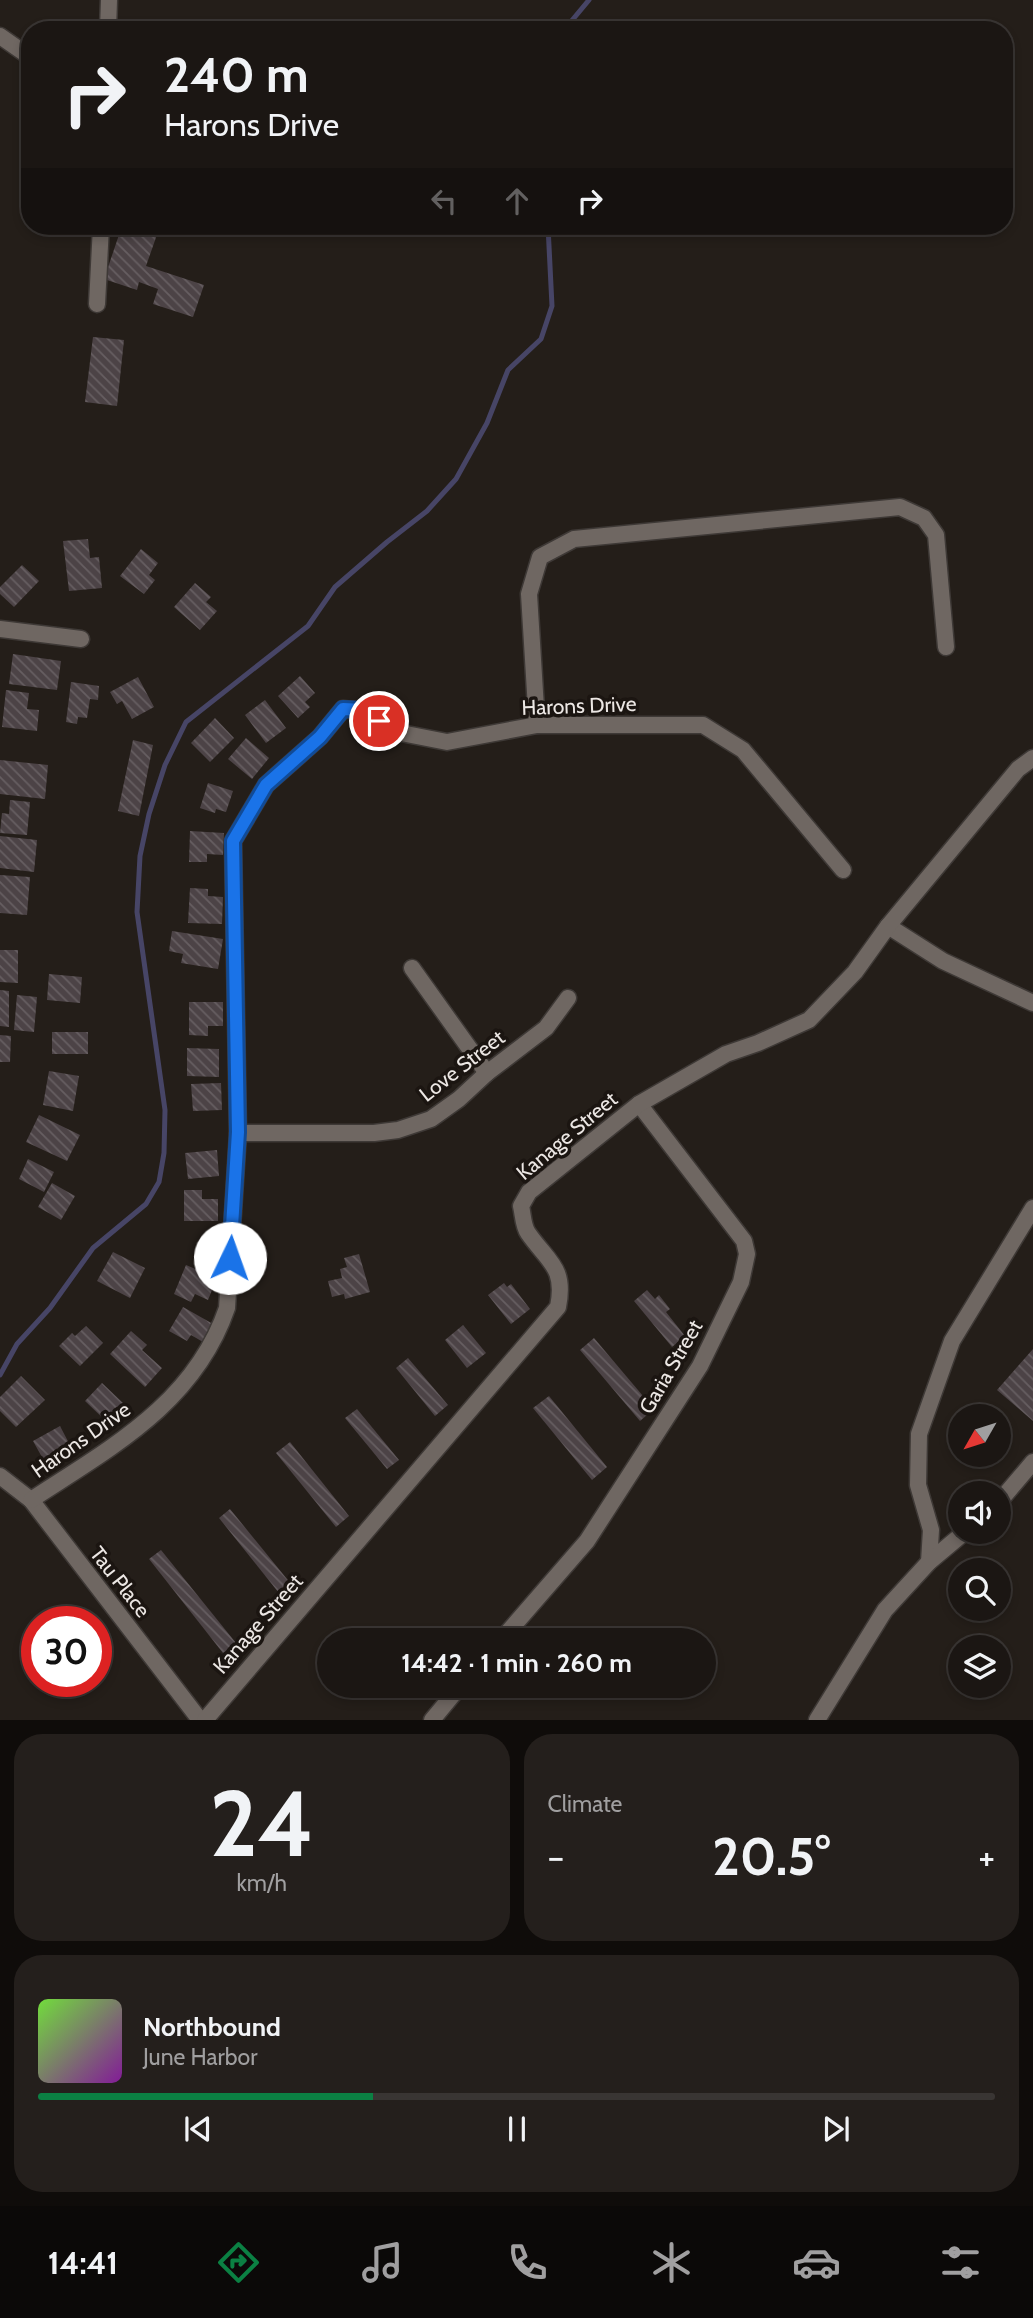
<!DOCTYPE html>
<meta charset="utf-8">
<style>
body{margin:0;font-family:Cabin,sans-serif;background:#241f1c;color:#f1f3f6;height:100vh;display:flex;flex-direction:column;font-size:26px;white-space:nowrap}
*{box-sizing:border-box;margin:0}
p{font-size:23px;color:#a09fa0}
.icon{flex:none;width:38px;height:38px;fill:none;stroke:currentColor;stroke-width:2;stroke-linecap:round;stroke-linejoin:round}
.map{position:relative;height:1720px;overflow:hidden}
.details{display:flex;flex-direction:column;gap:14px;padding:14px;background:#0f0c0a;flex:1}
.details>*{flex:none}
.top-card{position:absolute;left:21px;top:21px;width:992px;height:214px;border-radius:28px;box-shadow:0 4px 10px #0003,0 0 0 2px #393533;background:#1b1613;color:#f1f3f6;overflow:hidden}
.needle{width:46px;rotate:231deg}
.buttons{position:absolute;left:948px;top:1404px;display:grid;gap:14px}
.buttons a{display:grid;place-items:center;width:63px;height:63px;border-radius:50%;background:#1b1613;box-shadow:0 4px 10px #0003,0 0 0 2px #393533;font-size:35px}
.speed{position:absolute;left:21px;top:1606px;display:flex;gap:14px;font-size:35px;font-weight:700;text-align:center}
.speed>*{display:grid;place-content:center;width:91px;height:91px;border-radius:50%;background:#1b1613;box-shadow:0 4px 10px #0003,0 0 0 2px #393533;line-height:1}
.speed .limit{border:10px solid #d22;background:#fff;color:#111}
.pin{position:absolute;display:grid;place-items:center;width:60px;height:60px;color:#fff;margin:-30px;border:4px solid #fff;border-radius:50%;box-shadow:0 2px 7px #0007}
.me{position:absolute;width:77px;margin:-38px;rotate:3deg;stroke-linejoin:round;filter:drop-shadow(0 0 5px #0008)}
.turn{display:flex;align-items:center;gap:24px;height:147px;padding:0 28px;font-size:32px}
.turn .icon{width:91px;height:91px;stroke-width:2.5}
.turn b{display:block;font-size:49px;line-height:60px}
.lanes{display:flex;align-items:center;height:66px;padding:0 28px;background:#0003;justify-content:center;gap:35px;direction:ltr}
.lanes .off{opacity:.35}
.big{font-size:52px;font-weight:700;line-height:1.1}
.details .widget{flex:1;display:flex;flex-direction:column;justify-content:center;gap:10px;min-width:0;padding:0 24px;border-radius:28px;background:#241f1c}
.details .dial{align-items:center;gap:0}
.dial b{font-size:91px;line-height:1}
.song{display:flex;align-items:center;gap:21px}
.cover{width:84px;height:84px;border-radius:10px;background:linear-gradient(135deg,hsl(100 70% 55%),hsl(290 70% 35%))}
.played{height:7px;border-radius:4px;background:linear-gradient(90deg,#0b8043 35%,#393533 35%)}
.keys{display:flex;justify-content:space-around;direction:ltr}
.heat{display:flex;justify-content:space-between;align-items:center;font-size:38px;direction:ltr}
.details .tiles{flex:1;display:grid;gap:14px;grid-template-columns:1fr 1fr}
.widget:last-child{grid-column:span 2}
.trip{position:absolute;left:317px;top:1628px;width:399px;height:70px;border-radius:35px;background:#1b1613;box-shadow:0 4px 10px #0003,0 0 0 2px #393533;font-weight:700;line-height:70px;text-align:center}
.menu{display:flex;height:112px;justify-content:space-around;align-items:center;background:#0b0908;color:#a09fa0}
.menu .icon{width:49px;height:49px}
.menu .current{color:#0b8043}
.menu b{font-size:32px;color:#f1f3f6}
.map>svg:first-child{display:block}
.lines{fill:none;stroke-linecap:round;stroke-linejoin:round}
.stream{stroke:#474566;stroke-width:5}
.building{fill:url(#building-back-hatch)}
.street-casing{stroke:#3e3936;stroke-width:19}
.street{stroke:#6f6762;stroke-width:16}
.route-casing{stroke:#114b97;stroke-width:18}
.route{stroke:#1a73e8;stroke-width:12}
.labels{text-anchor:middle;stroke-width:7;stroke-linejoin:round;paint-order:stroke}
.street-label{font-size:21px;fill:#ece7e4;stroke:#1b1511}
</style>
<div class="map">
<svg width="1033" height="1720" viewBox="0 0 1033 1720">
<defs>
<pattern id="building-back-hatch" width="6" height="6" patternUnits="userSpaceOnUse" patternTransform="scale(1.75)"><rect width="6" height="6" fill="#4c4346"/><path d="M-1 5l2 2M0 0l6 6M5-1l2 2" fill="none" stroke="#665e61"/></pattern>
</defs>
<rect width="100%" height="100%" fill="#241e19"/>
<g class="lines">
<g class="stream">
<polyline points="564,30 589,0"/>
<polyline points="0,1375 17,1344 50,1308 93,1248 146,1204 159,1182 164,1153 165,1110 137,912 140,856 149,814 165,765 186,722 308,626 335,587 387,542 427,511 456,479 487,423 508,370 541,339 552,306 548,226"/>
</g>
</g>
<g class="building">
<polygon points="122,226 160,226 146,266 204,285 193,317 153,304 158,289 139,282 137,290 104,279"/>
<polygon points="93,337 124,340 117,406 85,402"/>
<polygon points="88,539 90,558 99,557 102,588 69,591 63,541"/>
<polygon points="141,549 158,563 149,575 155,580 144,594 120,576"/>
<polygon points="22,565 39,581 14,607 0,594 0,587"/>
<polygon points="195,583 211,597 206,602 217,611 200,630 174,607"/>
<polygon points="13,654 61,661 57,690 9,684"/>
<polygon points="300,676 315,693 305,702 310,707 298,718 278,696"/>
<polygon points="138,677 154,707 132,719 122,701 117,704 110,692"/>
<polygon points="71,682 99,686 98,700 90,699 87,718 78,717 77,724 66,722"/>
<polygon points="6,690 29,693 27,709 39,710 37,731 2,727"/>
<polygon points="265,700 286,728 266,743 245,715"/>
<polygon points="215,718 234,738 210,762 191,743"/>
<polygon points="246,738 269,758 252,779 228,759"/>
<polygon points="133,740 153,745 139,816 118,811"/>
<polygon points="0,760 48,765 45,799 0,794"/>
<polygon points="208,783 233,791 226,812 216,809 215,813 200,808"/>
<polygon points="10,800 30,802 27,835 0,833 2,813 9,814"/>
<polygon points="190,831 224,833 223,855 207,854 207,862 189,862"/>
<polygon points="0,836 37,840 34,872 0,868"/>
<polygon points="0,875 30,877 27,915 0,913"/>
<polygon points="190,888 208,889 208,896 223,897 222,924 188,923"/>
<polygon points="172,931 223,939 218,969 181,963 183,954 169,951"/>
<polygon points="0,950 18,950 18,983 0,982"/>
<polygon points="49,974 82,977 80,1003 47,1000"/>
<polygon points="0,990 9,991 9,1027 0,1026"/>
<polygon points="17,995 37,997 34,1032 14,1030"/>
<polygon points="189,1002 223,1002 223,1026 208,1026 208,1036 189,1035"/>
<rect x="52" y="1032" width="36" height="22"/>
<polygon points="0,1035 11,1036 10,1062 0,1062"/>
<polygon points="187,1048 219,1049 219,1077 187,1076"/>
<polygon points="49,1071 79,1076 73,1111 43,1105"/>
<polygon points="221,1083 222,1110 193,1111 191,1084"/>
<polygon points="39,1115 80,1135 67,1161 26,1142"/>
<polygon points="217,1150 219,1176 188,1179 185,1153"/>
<polygon points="28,1159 54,1172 44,1192 19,1179"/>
<polygon points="52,1183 75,1196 61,1220 38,1207"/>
<polygon points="184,1190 202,1190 202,1199 218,1199 218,1221 184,1221"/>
<polygon points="113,1252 145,1268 130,1298 97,1281"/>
<polygon points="359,1254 370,1292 345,1299 344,1294 332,1297 328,1281 342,1278 340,1269 347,1267 344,1258"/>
<polygon points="186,1265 217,1278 208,1300 195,1294 191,1302 174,1294"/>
<polygon points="504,1283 507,1287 511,1284 530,1309 511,1324 488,1295"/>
<polygon points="647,1290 655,1299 659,1295 670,1309 666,1312 685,1336 672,1347 634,1301"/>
<polygon points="183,1307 213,1324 203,1342 191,1335 187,1341 169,1331"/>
<polygon points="463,1325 486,1353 467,1368 445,1340"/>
<polygon points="86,1326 103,1343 80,1366 59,1346 72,1333 75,1336"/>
<polygon points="131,1331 147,1345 142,1350 162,1368 145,1387 110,1354"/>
<polygon points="594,1338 654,1409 640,1421 580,1350"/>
<polygon points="1033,1349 1033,1421 997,1390"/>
<polygon points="408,1358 448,1405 435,1416 396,1368"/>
<polygon points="21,1376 45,1400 16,1427 0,1411 0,1397"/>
<polygon points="102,1383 124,1404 107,1422 85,1401"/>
<polygon points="549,1396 607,1467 592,1480 533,1408"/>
<polygon points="357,1409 399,1460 387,1469 345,1418"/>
<polygon points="60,1426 73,1451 56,1460 53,1454 43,1459 33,1441"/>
<polygon points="290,1442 349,1516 336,1527 276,1453"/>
<polygon points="230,1509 291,1584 279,1593 219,1518"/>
<polygon points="161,1550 236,1643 223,1653 149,1559"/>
</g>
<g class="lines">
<defs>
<g id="street">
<polyline points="108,30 109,0"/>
<polyline points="0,36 30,57"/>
<polyline points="97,304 101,226"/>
<polyline points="0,629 81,639"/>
<polyline points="537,725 529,594 540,557 574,539 900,507 924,518 936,535 946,647"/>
<polyline points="888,926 943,961 1033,1003"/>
<polyline points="412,968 487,1073"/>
<polyline points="238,1133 374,1133 398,1130 431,1119 459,1099 487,1073 546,1028 568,998"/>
<polyline points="0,1476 31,1500 200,1720"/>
<path d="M31,1500c79,-52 163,-96 196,-192l11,-175 -5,-292 33,-56 54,-48 23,-28 20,2 33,21 51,10 90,-17h166l40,25 100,120"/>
<polyline points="999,1502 1033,1462"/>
<polyline points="929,1562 931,1530 918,1485 919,1434 952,1341 1033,1208"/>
<polyline points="501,1640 587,1541 700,1366 741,1282 747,1254 744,1241 639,1104"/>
<path d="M205,1720l353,-413c8,-40 -10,-45 -30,-74 -5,-7 -5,-19 -7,-27l8,-14 110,-88 87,-50 32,-11 51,-23 46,-48 33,-46 130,-157 15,-11"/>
<polyline points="432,1720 461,1685"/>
<polyline points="817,1720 885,1610 929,1562 966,1531"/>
</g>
</defs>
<use href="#street" class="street-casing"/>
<use href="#street" class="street"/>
</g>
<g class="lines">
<defs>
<polyline id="route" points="230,1258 238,1132 233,841 266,785 320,737 343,709 363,710 379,721"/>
</defs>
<use href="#route" class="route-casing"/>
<use href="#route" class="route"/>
</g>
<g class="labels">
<g class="street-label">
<text transform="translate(579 706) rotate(-2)" y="7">Harons Drive</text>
<text transform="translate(462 1066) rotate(-38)" y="7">Love Street</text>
<text transform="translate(567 1136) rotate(-40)" y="7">Kanage Street</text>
<text transform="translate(671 1367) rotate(-60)" y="7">Garia Street</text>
<text transform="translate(81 1440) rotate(-35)" y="7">Harons Drive</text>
<text transform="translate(120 1582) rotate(52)" y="7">Tau Place</text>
<text transform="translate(258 1624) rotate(-49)" y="7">Kanage Street</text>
</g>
</g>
</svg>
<div class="buttons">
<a><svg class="needle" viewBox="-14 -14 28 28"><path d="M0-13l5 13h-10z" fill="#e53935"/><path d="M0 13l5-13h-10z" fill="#a09fa0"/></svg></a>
<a><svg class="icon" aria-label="sound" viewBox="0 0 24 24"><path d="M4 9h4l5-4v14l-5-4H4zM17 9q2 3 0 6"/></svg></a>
<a><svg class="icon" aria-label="search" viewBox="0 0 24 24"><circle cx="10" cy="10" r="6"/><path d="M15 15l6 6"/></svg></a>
<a><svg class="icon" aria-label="layers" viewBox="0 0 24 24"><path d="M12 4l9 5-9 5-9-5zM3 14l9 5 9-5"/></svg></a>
</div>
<div class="speed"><div class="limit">30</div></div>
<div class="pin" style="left:379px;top:721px;background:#d93025"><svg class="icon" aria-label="arrive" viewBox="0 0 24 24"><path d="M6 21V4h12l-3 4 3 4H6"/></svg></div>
<svg class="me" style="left:230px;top:1258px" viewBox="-20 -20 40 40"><circle r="19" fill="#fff"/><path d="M0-13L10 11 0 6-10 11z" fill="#1a73e8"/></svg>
<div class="trip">14:42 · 1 min · 260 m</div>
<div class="top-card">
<div class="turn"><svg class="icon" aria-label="right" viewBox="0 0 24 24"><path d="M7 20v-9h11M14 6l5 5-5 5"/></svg><div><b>240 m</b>Harons Drive</div></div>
<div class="lanes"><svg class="icon off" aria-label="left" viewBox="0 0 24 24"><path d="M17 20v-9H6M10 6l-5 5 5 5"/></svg><svg class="icon off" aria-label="ahead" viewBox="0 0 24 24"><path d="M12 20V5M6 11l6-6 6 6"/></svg><svg class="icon" aria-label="right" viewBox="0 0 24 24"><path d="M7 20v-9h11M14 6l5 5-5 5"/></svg></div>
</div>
</div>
<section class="details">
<div class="tiles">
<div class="widget dial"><b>24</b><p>km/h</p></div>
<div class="widget"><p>Climate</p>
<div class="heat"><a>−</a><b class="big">20.5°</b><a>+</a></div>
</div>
<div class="widget">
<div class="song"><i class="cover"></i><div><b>Northbound</b><p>June Harbor</p></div></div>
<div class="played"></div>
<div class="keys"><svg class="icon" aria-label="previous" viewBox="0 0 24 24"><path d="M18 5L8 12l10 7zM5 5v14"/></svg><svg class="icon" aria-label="pause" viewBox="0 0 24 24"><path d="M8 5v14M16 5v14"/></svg><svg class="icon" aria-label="next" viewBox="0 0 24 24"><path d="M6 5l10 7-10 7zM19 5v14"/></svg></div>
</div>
</div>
</section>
<nav class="menu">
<b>14:41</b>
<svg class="icon current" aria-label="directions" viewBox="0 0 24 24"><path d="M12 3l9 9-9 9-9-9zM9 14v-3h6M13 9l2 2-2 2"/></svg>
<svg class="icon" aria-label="music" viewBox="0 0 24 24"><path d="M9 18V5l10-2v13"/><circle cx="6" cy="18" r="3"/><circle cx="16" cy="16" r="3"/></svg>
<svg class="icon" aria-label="phone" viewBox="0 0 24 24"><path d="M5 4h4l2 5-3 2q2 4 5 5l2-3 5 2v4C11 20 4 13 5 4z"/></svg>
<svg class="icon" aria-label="climate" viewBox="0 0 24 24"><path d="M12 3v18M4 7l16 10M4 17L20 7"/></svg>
<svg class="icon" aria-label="car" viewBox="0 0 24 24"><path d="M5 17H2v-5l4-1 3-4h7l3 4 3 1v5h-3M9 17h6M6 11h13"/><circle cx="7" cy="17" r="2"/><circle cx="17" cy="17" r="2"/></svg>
<svg class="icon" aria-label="filters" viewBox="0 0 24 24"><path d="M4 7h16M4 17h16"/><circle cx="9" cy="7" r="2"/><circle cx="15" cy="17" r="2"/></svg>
</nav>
